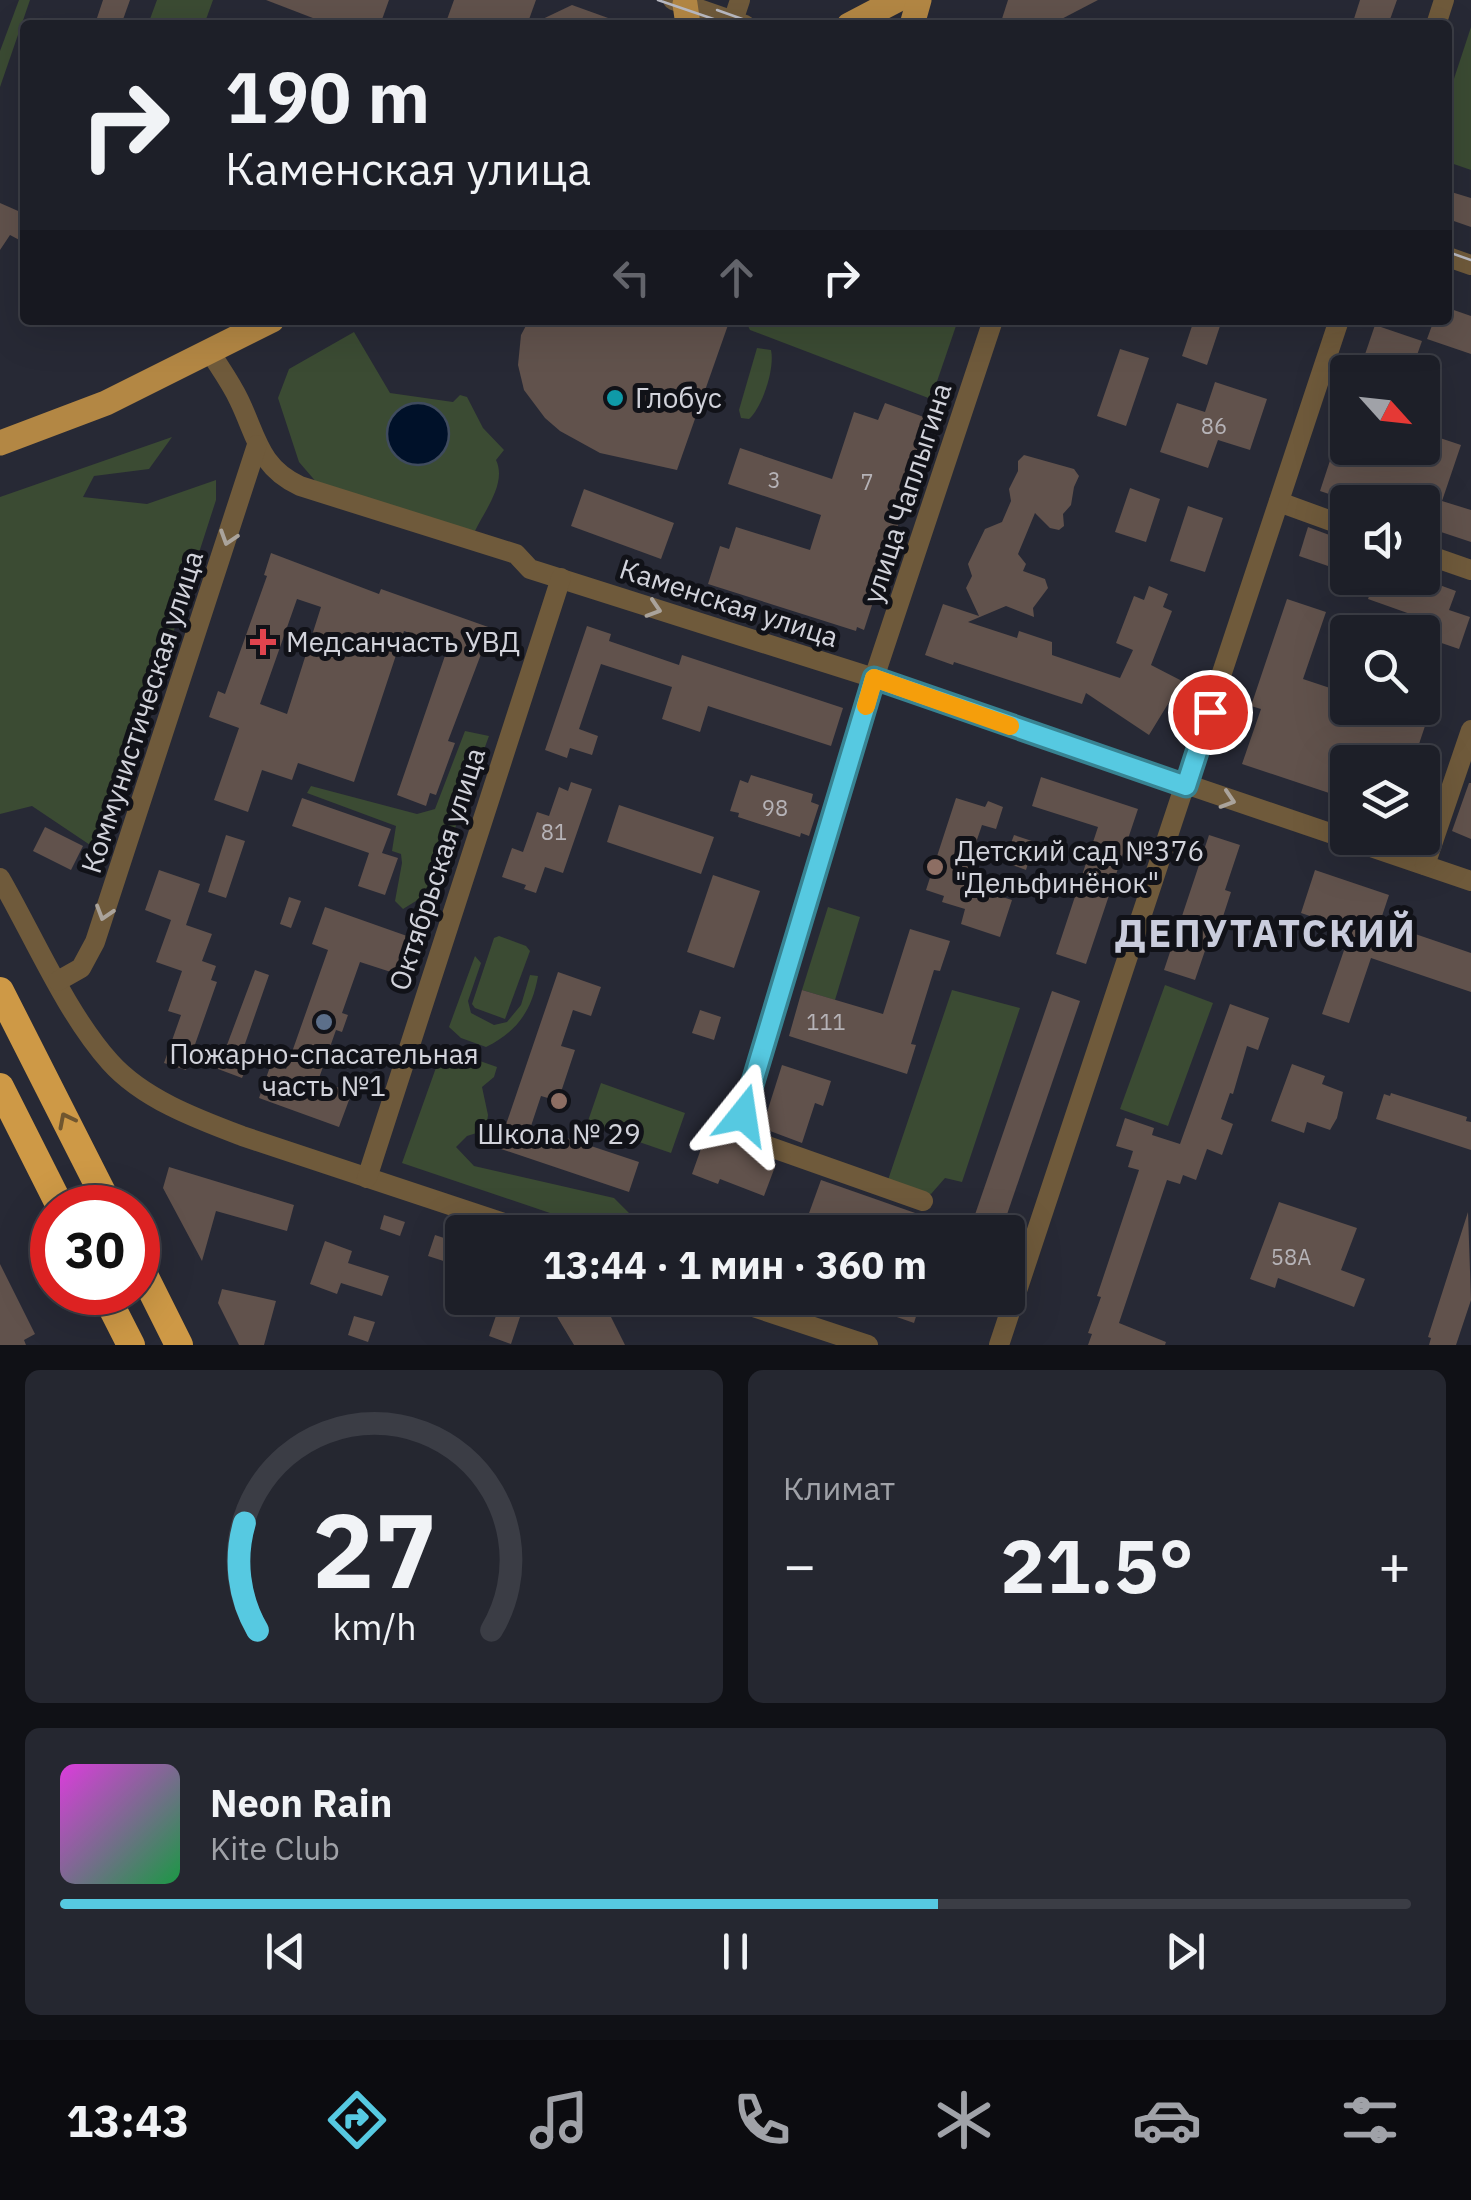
<!DOCTYPE html>
<html lang="ru">
<meta charset="utf-8">
<style>
body{margin:0;font-family:"IBM Plex Sans",sans-serif;background:#252730;color:#f1f3f6;height:100vh;display:flex;flex-direction:column;font-size:38px;white-space:nowrap}
*{box-sizing:border-box;margin:0}
p{font-size:32px;color:#a0a2a8}
.icon{flex:none;width:55px;height:55px;fill:none;stroke:currentColor;stroke-width:2;stroke-linecap:round;stroke-linejoin:round}
.map{position:relative;height:1345px;overflow:hidden}
.side{display:flex;flex-direction:column;gap:25px;padding:25px;background:#101116;flex:1}
.side>*{flex:none}
.hud{position:absolute;left:20px;top:20px;width:1432px;height:305px;border-radius:10px;box-shadow:0 10px 40px #0002,0 0 0 2px #3b3d45;background:#1d1f28;color:#f1f3f6;overflow:hidden}
.needle{width:65px;rotate:117deg}
.buttons{position:absolute;left:1330px;top:355px;display:grid;gap:20px}
.buttons a{display:grid;place-items:center;width:110px;height:110px;border-radius:10px;background:#1d1f28;box-shadow:0 10px 40px #0002,0 0 0 2px #3b3d45;font-size:50px}
.speed{position:absolute;left:30px;top:1185px;display:flex;gap:20px;font-size:50px;font-weight:700;text-align:center}
.speed>*{display:grid;place-content:center;width:130px;height:130px;border-radius:50%;background:#1d1f28;box-shadow:0 10px 40px #0002,0 0 0 2px #3b3d45;line-height:1}
.speed .limit{border:15px solid #d22;background:#fff;color:#111}
.pin{position:absolute;display:grid;place-items:center;width:85px;height:85px;color:#fff;margin:-42px;border:5px solid #fff;border-radius:50%;box-shadow:0 2px 10px #0007}
.me{position:absolute;width:110px;margin:-55px;rotate:15deg;stroke-linejoin:round;filter:drop-shadow(0 0 8px #0008)}
.turn{display:flex;align-items:center;gap:35px;height:210px;padding:0 40px;font-size:45px}
.turn .icon{width:130px;height:130px;stroke-width:2.5}
.turn b{display:block;font-size:70px;line-height:85px}
.lanes{display:flex;align-items:center;height:95px;padding:0 40px;background:#0003;justify-content:center;gap:50px;direction:ltr}
.lanes .off{opacity:.35}
.big{font-size:75px;font-weight:700;line-height:1.1}
.side .card{flex:1;display:flex;flex-direction:column;justify-content:center;gap:15px;min-width:0;padding:0 35px;border-radius:15px;background:#252730}
.side .dial{align-items:center;gap:0}
.dial svg{height:260px;overflow:visible;fill:none;stroke:#3b3d45;stroke-width:7;stroke-linecap:round;text-anchor:middle}
.dial text{fill:#f1f3f6;stroke:none}
.song{display:flex;align-items:center;gap:30px}
.cover{width:120px;height:120px;border-radius:15px;background:linear-gradient(135deg,hsl(300 70% 55%),hsl(140 70% 35%))}
.played{height:10px;border-radius:5px;background:linear-gradient(90deg,#56c9e1 65%,#3b3d45 65%)}
.keys{display:flex;justify-content:space-around;direction:ltr}
.heat{display:flex;justify-content:space-between;align-items:center;font-size:55px;direction:ltr}
.side .tiles{flex:1;display:grid;gap:25px;grid-template-columns:1fr 1fr}
.card:last-child{grid-column:span 2}
.trip{position:absolute;left:445px;top:1215px;width:580px;height:100px;border-radius:10px;background:#1d1f28;box-shadow:0 10px 40px #0002,0 0 0 2px #3b3d45;font-weight:700;line-height:100px;text-align:center}
.menu{display:flex;height:160px;justify-content:space-around;align-items:center;background:#0c0c10;color:#a0a2a8}
.menu .icon{width:70px;height:70px}
.menu .current{color:#56c9e1}
.menu b{font-size:45px;color:#f1f3f6}
.map>svg:first-child{display:block}
.green{fill:#3b4b33;fill-rule:evenodd}
.water{fill:#001129;stroke:#3f4b5e;stroke-width:2.5}
.building{fill:#61524c;fill-rule:evenodd}
.lines{fill:none;stroke-linecap:round;stroke-linejoin:round}
.minor{stroke:#6f5a3b;stroke-width:20}
.major{stroke:#b38744;stroke-width:25}
.highway{stroke:#ce9946;stroke-width:28}
.tram{stroke:#b9bac3;stroke-width:2.5}
.oneway{stroke:#aaa39b}
.oneway2{stroke:#70562f}
.route-casing{stroke:#388392;stroke-width:25}
.route{stroke:#56c9e1;stroke-width:18}
.slow{stroke:#f59e0b;stroke-width:18}
.culture-dot{fill:#0f9aa8;stroke:#111218;stroke-width:4}
.health-dot{fill:#e0444e;stroke:#111218;stroke-width:4}
.education-dot{fill:#8d6e63;stroke:#111218;stroke-width:4}
.service-dot{fill:#5c6f8a;stroke:#111218;stroke-width:4}
.labels{text-anchor:middle;stroke-width:10;stroke-linejoin:round;paint-order:stroke}
.number-label{font-size:22px;fill:#b6b3b7}
.poi-label{font-size:28px;fill:#d2d3db;stroke:#111218;text-anchor:start}
.street-label{font-size:28px;fill:#d2d3db;stroke:#111218}
.district-label{font-size:38px;font-weight:bold;letter-spacing:2.5px;fill:#c9ccdc;stroke:#111218}
</style>
<div class="map">
<svg width="1471" height="1345" viewBox="0 0 1471 1345">
<rect width="100%" height="100%" fill="#272935"/>
<g class="green">
<polygon points="19,0 30,0 0,87 0,51"/>
<polygon points="157,0 213,0 204,25 166,25 150,19"/>
<polygon points="1471,27 1471,170 1448,162 1448,97"/>
<polygon points="745,320 958,320 931,399 750,330"/>
<path d="M354,332l36,61 63,9 7,-7 7,2 16,31 21,22 -8,10c11,23 -11,50 -21,71l-151,-40 -25,-29 -21,-64 11,-29zM412,403h11l-5,62 -18,-5 -12,-16 6,-30z"/>
<path d="M757,348l14,2c4,18 -8,56 -22,69l-8,-1 -2,-8z"/>
<polygon points="172,437 149,469 94,476 83,497 147,504 216,480 216,500 102,853 32,806 0,814 0,497"/>
<polygon points="465,731 489,736 432,891 403,909 395,901 402,863 401,854 392,851 396,826 307,793 311,786 417,814 435,809"/>
<polygon points="828,907 860,917 835,1000 802,990"/>
<polygon points="499,936 526,946 530,951 505,1019 475,1008 472,1004 494,938"/>
<path d="M475,956l6,7 -13,38 3,12 23,12 13,-3 14,-17 9,-30 8,1c-6,34 -20,55 -52,71l-25,-9 -12,-11z"/>
<polygon points="1165,985 1213,1003 1168,1126 1120,1109"/>
<polygon points="952,990 1020,1008 962,1182 945,1178 931,1194 888,1180"/>
<polygon points="443,1048 497,1067 494,1077 482,1087 488,1115 486,1130 467,1136 456,1147 474,1166 614,1198 635,1219 631,1232 606,1232 402,1163"/>
<polygon points="601,1083 685,1113 671,1153 587,1124"/>
</g>
<circle class="water" cx="418" cy="434" r="31"/>
<g class="building">
<polygon points="103,0 130,0 121,25 96,21"/>
<polygon points="266,0 389,0 380,25 331,25"/>
<polygon points="454,0 536,0 527,25 445,25"/>
<polygon points="1008,0 1098,0 1050,25 1000,25"/>
<polygon points="1360,0 1397,0 1388,25 1352,25"/>
<polygon points="572,5 622,23 622,25 530,25"/>
<polygon points="1448,191 1471,198 1471,227 1448,219"/>
<polygon points="0,203 25,214 25,243 10,235 0,250"/>
<polygon points="1448,308 1471,316 1471,354 1427,339 1434,320 1448,320"/>
<polygon points="529,320 716,320 728,325 677,470 600,453 560,431 545,418 524,390 518,365 521,335"/>
<polygon points="1194,320 1222,320 1207,365 1182,356"/>
<polygon points="1375,325 1422,341 1411,372 1359,372"/>
<polygon points="1120,349 1149,358 1126,426 1097,416"/>
<polygon points="1215,382 1267,399 1250,450 1218,440 1208,468 1160,452 1177,403 1205,412"/>
<polygon points="885,403 932,420 864,630 857,627 856,631 708,584 720,546 729,549 736,527 810,550 821,515 728,484 740,448 832,479 854,412 878,420"/>
<polygon points="1345,415 1348,448 1422,448 1422,432 1461,445 1442,501 1471,510 1471,542 1432,529 1428,541 1422,540 1422,502 1353,502 1320,491"/>
<polygon points="1024,455 1074,469 1079,476 1074,487 1071,505 1063,514 1064,526 1059,530 1050,528 1035,513 1018,554 1026,564 1023,571 1045,579 1048,588 1033,608 1034,617 1006,606 968,622 1017,638 1019,631 1052,642 1052,655 1120,678 1133,650 1116,643 1134,596 1144,600 1149,586 1168,594 1163,607 1172,611 1151,665 1182,681 1149,735 1086,693 1082,704 954,662 953,665 925,655 943,604 979,616 966,588 972,576 968,564 985,529 1002,522 1011,501 1009,489 1018,471 1018,461"/>
<polygon points="1130,488 1160,499 1146,542 1115,532"/>
<polygon points="584,489 674,523 661,559 571,526"/>
<polygon points="1188,506 1223,518 1205,572 1170,561"/>
<polygon points="1308,527 1340,539 1331,567 1299,556"/>
<path d="M271,553l108,41 2,-5 110,39 -43,113 7,2 -19,52 -6,-2 -4,13 -29,-11 51,-148 -44,-16 -50,151 -56,-19 -6,17 -30,-10 -14,42 -34,-12 25,-72 -30,-11 9,-26 7,3 42,-118 -3,-1zM297,599l24,8 -34,107 -27,-10z"/>
<polygon points="1376,578 1420,578 1456,591 1449,610 1470,617 1459,649 1424,637 1430,621 1368,599"/>
<polygon points="1287,599 1326,612 1303,679 1348,694 1348,708 1422,708 1422,686 1442,695 1427,720 1413,762 1348,762 1338,796 1242,764 1261,709 1251,706"/>
<polygon points="587,626 611,634 609,641 679,665 682,655 843,708 831,746 708,706 700,732 662,719 672,687 601,664 579,729 598,736 592,755 570,748 567,758 545,750"/>
<polygon points="751,775 813,794 811,802 819,805 809,836 801,833 800,837 738,817 739,813 730,811 740,780 748,783"/>
<polygon points="1041,777 1138,809 1086,964 1056,954 1098,827 1032,806"/>
<polygon points="571,782 592,789 563,873 545,867 536,893 524,889 526,885 502,877 512,848 523,852 537,812 549,816 559,787 568,791"/>
<polygon points="1469,783 1471,783 1471,839 1452,831"/>
<polygon points="302,798 391,829 382,853 398,858 385,895 358,886 369,853 292,826"/>
<polygon points="956,798 985,807 988,801 1003,807 996,829 982,825 968,866 980,870 974,888 1012,900 1000,937 961,924 965,909 942,902 944,896 926,890"/>
<polygon points="619,805 714,837 701,874 607,842"/>
<polygon points="45,827 83,846 71,870 33,851"/>
<polygon points="226,835 245,841 226,898 208,892"/>
<polygon points="1014,835 1035,842 1026,870 1004,862"/>
<polygon points="1209,835 1240,845 1225,890 1231,892 1216,938 1210,936 1195,980 1164,970"/>
<polygon points="159,870 200,884 186,925 212,934 202,961 216,966 211,980 217,982 186,1070 164,1063 181,1015 168,1011 182,971 156,962 171,920 145,910"/>
<polygon points="1315,870 1389,895 1380,922 1471,953 1471,992 1371,958 1349,1023 1322,1014 1351,930 1301,913"/>
<polygon points="713,875 760,891 734,968 687,952"/>
<polygon points="289,897 301,901 291,928 280,924"/>
<polygon points="325,907 407,936 394,973 360,962 342,1013 348,1015 342,1032 336,1030 318,1081 352,1092 339,1127 259,1098 271,1064 286,1069 328,950 312,944"/>
<polygon points="910,929 950,941 940,971 934,970 911,1044 916,1045 907,1074 789,1036 802,990 883,1014"/>
<polygon points="255,970 269,975 239,1061 248,1064 242,1078 218,1069"/>
<polygon points="558,972 601,987 591,1016 573,1010 561,1046 575,1050 558,1101 541,1096 531,1126 639,1162 629,1192 498,1148"/>
<polygon points="1052,991 1080,1001 1001,1232 969,1232"/>
<polygon points="1230,1004 1269,1018 1258,1050 1247,1046 1233,1094 1230,1093 1221,1119 1233,1124 1222,1155 1207,1149 1196,1180 1183,1175 1180,1184 1167,1180 1119,1323 1166,1342 1165,1345 1088,1345 1092,1334 1088,1333 1101,1297 1097,1296 1139,1170 1128,1167 1133,1151 1116,1146 1125,1118 1154,1128 1152,1135 1180,1144"/>
<polygon points="700,1010 721,1017 714,1040 692,1033"/>
<polygon points="1292,1064 1325,1076 1322,1084 1343,1092 1337,1118 1330,1130 1307,1122 1304,1133 1271,1121"/>
<polygon points="782,1065 831,1081 823,1106 815,1103 802,1143 762,1128"/>
<polygon points="1391,1093 1467,1117 1466,1121 1471,1122 1471,1150 1376,1119 1384,1094 1390,1096"/>
<polygon points="707,1132 739,1144 751,1155 776,1164 764,1196 720,1179 718,1184 692,1174"/>
<polygon points="169,1167 294,1205 287,1231 216,1211 202,1261 163,1188"/>
<polygon points="821,1180 918,1214 911,1232 866,1232 808,1216"/>
<polygon points="1279,1202 1357,1228 1341,1270 1365,1279 1354,1307 1278,1278 1275,1288 1250,1279"/>
<polygon points="1468,1212 1471,1300 1456,1345 1429,1345 1431,1338 1428,1337"/>
<polygon points="384,1215 405,1222 400,1236 380,1229"/>
<polygon points="435,1235 462,1244 456,1265 428,1256"/>
<polygon points="325,1241 352,1251 348,1263 389,1276 382,1296 341,1283 337,1294 310,1284"/>
<polygon points="0,1264 35,1334 24,1340 26,1345 0,1345"/>
<polygon points="222,1289 276,1301 264,1345 239,1345 218,1303"/>
<polygon points="562,1298 610,1298 607,1309 625,1345 574,1345 556,1315"/>
<polygon points="896,1302 918,1310 914,1323 891,1315"/>
<polygon points="499,1307 521,1314 511,1344 489,1336"/>
<polygon points="354,1316 375,1322 368,1342 348,1335"/>
</g>
<g class="lines">
<g class="minor">
<polyline points="673,0 745,25"/>
<polyline points="733,21 740,0"/>
<polyline points="1436,25 1444,0"/>
<polyline points="1448,257 1471,265"/>
<path d="M210,352c10,16 21,31 29,48 18,37 20,67 61,86l216,68 14,15 344,109 597,203"/>
<polyline points="1279,502 1348,527"/>
<polyline points="1422,553 1471,570"/>
<polyline points="1425,865 1471,730"/>
<path d="M0,878c33,57 66,135 110,184 33,37 87,57 132,74l289,96"/>
<polyline points="58,981 81,968 95,942 257,445"/>
<polyline points="367,1178 561,578"/>
<polyline points="923,1201 756,1142 747,1132 743,1115 874,678 993,320"/>
<polyline points="726,1298 868,1345"/>
<polyline points="999,1345 1339,320"/>
</g>
<g class="major">
<polyline points="685,4 688,25"/>
<polyline points="849,25 897,0"/>
<polyline points="912,25 919,0"/>
<polyline points="0,443 106,403 272,320"/>
</g>
<g class="highway">
<polyline points="0,991 110,1208"/>
<polyline points="0,1087 61,1208"/>
<polyline points="138,1263 179,1345"/>
<polyline points="104,1292 131,1345"/>
</g>
<g class="tram">
<polyline points="658,0 731,25"/>
<polyline points="717,10 759,25"/>
<polyline points="1448,252 1471,260"/>
</g>
</g>
<defs><path id="oneway-chevron" d="M-2-3.5L2.5 0L-2 3.5" fill="none" stroke-width="1.6" stroke-linecap="round" stroke-linejoin="round" transform="scale(2.5)"/></defs>
<g class="oneway">
<use href="#oneway-chevron" transform="translate(228 538) rotate(108)"/>
<use href="#oneway-chevron" transform="translate(654 609) rotate(18)"/>
<use href="#oneway-chevron" transform="translate(1228 800) rotate(18)"/>
<use href="#oneway-chevron" transform="translate(104 913) rotate(107)"/>
</g>
<use class="oneway2" href="#oneway-chevron" transform="translate(66 1120) rotate(-117)"/>
<g class="lines">
<defs>
<polyline id="route" points="743,1115 874,678 1186,786 1210,712"/>
</defs>
<use href="#route" class="route-casing"/>
<use href="#route" class="route"/>
<polyline class="slow" points="866,706 874,678 1010,726"/>
</g>
<circle class="culture-dot" cx="615" cy="398" r="10"/>
<path class="health-dot" d="M258 627h10v10h10v10h-10v10h-10v-10h-10v-10h10z"/>
<g class="education-dot">
<circle cx="935" cy="867" r="10"/>
<circle cx="559" cy="1101" r="10"/>
</g>
<circle class="service-dot" cx="324" cy="1022" r="10"/>
<g class="labels">
<g class="number-label">
<text x="1214" y="434">86</text>
<text x="774" y="488">3</text>
<text x="867" y="490">7</text>
<text x="775" y="816">98</text>
<text x="554" y="840">81</text>
<text x="826" y="1030">111</text>
<text x="1291" y="1265">58А</text>
</g>
<g class="poi-label">
<text x="635" y="408">Глобус</text>
<text x="286" y="652">Медсанчасть УВД</text>
<text x="955" y="861">Детский сад №376<tspan x="955" dy="32">"Дельфинёнок"</tspan></text>
<text x="324" y="1064" text-anchor="middle">Пожарно-спасательная<tspan x="324" dy="32">часть №1</tspan></text>
<text x="559" y="1144" text-anchor="middle">Школа № 29</text>
</g>
<g class="street-label">
<text transform="translate(907 493) rotate(-72)" y="10">улица Чаплыгина</text>
<text transform="translate(729 603) rotate(18)" y="10">Каменская улица</text>
<text transform="translate(142 712) rotate(-72)" y="10">Коммунистическая улица</text>
<text transform="translate(437 869) rotate(-72)" y="10">Октябрьская улица</text>
</g>
<g class="district-label">
<text x="1266" y="947">ДЕПУТАТСКИЙ</text>
</g>
</g>
</svg>
<div class="buttons">
<a><svg class="needle" viewBox="-14 -14 28 28"><path d="M0-13l5 13h-10z" fill="#e53935"/><path d="M0 13l5-13h-10z" fill="#a0a2a8"/></svg></a>
<a><svg class="icon" aria-label="sound" viewBox="0 0 24 24"><path d="M4 9h4l5-4v14l-5-4H4zM17 9q2 3 0 6"/></svg></a>
<a><svg class="icon" aria-label="search" viewBox="0 0 24 24"><circle cx="10" cy="10" r="6"/><path d="M15 15l6 6"/></svg></a>
<a><svg class="icon" aria-label="layers" viewBox="0 0 24 24"><path d="M12 4l9 5-9 5-9-5zM3 14l9 5 9-5"/></svg></a>
</div>
<div class="speed"><div class="limit">30</div></div>
<div class="pin" style="left:1210px;top:712px;background:#d93025"><svg class="icon" aria-label="arrive" viewBox="0 0 24 24"><path d="M6 21V4h12l-3 4 3 4H6"/></svg></div>
<svg class="me" style="left:743px;top:1115px" viewBox="-20 -20 40 40"><path d="M0-17L14 15 0 8-14 15z" fill="#56c9e1" stroke="#fff" stroke-width="4"/></svg>
<div class="trip">13:44 · 1 мин · 360 m</div>
<div class="hud">
<div class="turn"><svg class="icon" aria-label="right" viewBox="0 0 24 24"><path d="M7 20v-9h11M14 6l5 5-5 5"/></svg><div><b>190 m</b>Каменская улица</div></div>
<div class="lanes"><svg class="icon off" aria-label="left" viewBox="0 0 24 24"><path d="M17 20v-9H6M10 6l-5 5 5 5"/></svg><svg class="icon off" aria-label="ahead" viewBox="0 0 24 24"><path d="M12 20V5M6 11l6-6 6 6"/></svg><svg class="icon" aria-label="right" viewBox="0 0 24 24"><path d="M7 20v-9h11M14 6l5 5-5 5"/></svg></div>
</div>
</div>
<section class="side">
<div class="tiles">
<div class="card dial"><svg viewBox="0 0 100 80">
<path d="M14 69A42 42 0 1 1 86 69"/>
<path d="M14 69A42 42 0 0 1 10 36" stroke="#56c9e1"/>
<text x="50" y="56" font-size="32" font-weight="700">27</text>
<text x="50" y="72" font-size="11">km/h</text>
</svg></div>
<div class="card"><p>Климат</p>
<div class="heat"><a>−</a><b class="big">21.5°</b><a>+</a></div>
</div>
<div class="card">
<div class="song"><i class="cover"></i><div><b>Neon Rain</b><p>Kite Club</p></div></div>
<div class="played"></div>
<div class="keys"><svg class="icon" aria-label="previous" viewBox="0 0 24 24"><path d="M18 5L8 12l10 7zM5 5v14"/></svg><svg class="icon" aria-label="pause" viewBox="0 0 24 24"><path d="M8 5v14M16 5v14"/></svg><svg class="icon" aria-label="next" viewBox="0 0 24 24"><path d="M6 5l10 7-10 7zM19 5v14"/></svg></div>
</div>
</div>
</section>
<nav class="menu">
<b>13:43</b>
<svg class="icon current" aria-label="directions" viewBox="0 0 24 24"><path d="M12 3l9 9-9 9-9-9zM9 14v-3h6M13 9l2 2-2 2"/></svg>
<svg class="icon" aria-label="music" viewBox="0 0 24 24"><path d="M9 18V5l10-2v13"/><circle cx="6" cy="18" r="3"/><circle cx="16" cy="16" r="3"/></svg>
<svg class="icon" aria-label="phone" viewBox="0 0 24 24"><path d="M5 4h4l2 5-3 2q2 4 5 5l2-3 5 2v4C11 20 4 13 5 4z"/></svg>
<svg class="icon" aria-label="climate" viewBox="0 0 24 24"><path d="M12 3v18M4 7l16 10M4 17L20 7"/></svg>
<svg class="icon" aria-label="car" viewBox="0 0 24 24"><path d="M5 17H2v-5l4-1 3-4h7l3 4 3 1v5h-3M9 17h6M6 11h13"/><circle cx="7" cy="17" r="2"/><circle cx="17" cy="17" r="2"/></svg>
<svg class="icon" aria-label="filters" viewBox="0 0 24 24"><path d="M4 7h16M4 17h16"/><circle cx="9" cy="7" r="2"/><circle cx="15" cy="17" r="2"/></svg>
</nav>
